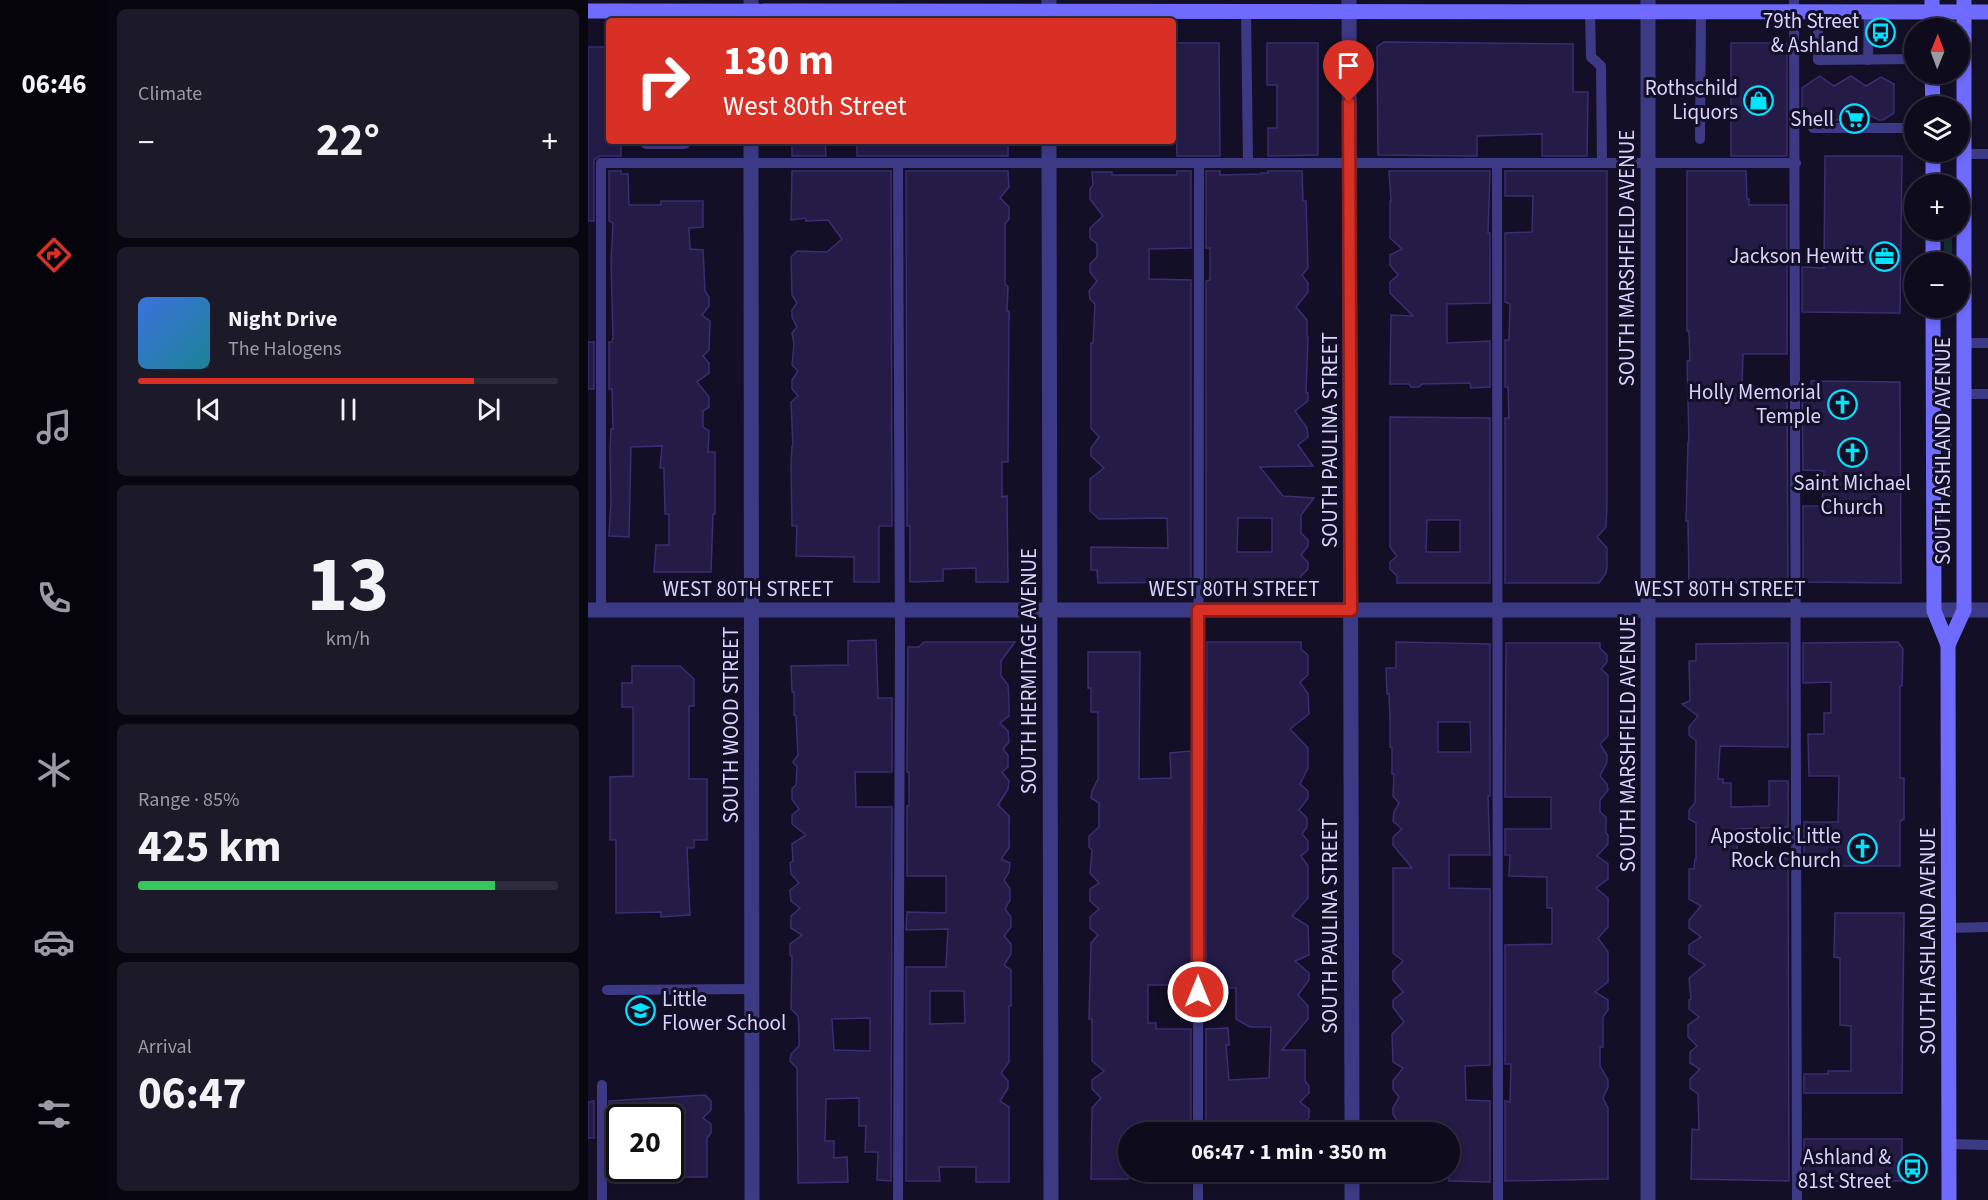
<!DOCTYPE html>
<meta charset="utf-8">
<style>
body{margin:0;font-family:"Source Sans 3",sans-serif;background:#1c1929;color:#f1f3f6;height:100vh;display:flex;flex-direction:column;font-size:22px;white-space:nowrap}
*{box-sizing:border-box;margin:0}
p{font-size:20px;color:#9b9ba3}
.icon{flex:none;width:33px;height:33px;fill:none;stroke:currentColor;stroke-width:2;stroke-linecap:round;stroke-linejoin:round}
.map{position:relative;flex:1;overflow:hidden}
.panel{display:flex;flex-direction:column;gap:9px;padding:9px;background:#08060f;width:480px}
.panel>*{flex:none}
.banner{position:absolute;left:18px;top:18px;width:570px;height:126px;border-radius:6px;box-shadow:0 3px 9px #0003,0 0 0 2px #2e2b3b;background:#d93025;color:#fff;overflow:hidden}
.needle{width:39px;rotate:1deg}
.buttons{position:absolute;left:1316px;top:18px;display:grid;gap:12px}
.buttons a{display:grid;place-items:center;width:66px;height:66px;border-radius:50%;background:#0e0b1c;box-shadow:0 3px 9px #0003,0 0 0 2px #2e2b3b;font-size:30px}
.speed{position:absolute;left:18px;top:1104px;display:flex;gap:12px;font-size:30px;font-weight:700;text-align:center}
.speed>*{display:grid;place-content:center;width:78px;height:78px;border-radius:50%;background:#0e0b1c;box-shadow:0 3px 9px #0003,0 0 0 2px #2e2b3b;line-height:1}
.speed .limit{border:3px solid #111;border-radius:9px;background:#fff;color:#111}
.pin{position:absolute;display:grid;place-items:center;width:51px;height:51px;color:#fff;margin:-62px -26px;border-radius:50% 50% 50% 0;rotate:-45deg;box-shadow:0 0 6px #0007}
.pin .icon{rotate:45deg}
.me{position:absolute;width:66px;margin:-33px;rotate:0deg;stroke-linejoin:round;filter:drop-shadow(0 0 4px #0008)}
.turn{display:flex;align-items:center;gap:21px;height:126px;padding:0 18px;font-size:27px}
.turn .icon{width:78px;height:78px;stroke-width:2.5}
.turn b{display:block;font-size:42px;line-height:51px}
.big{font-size:45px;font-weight:700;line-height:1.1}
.panel .card{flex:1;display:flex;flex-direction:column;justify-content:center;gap:9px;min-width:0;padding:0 21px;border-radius:9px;background:#1c1929}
.panel .dial{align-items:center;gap:0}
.dial b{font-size:78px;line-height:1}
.song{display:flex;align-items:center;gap:18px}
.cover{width:72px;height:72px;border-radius:9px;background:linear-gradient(135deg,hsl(220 70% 55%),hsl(190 70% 35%))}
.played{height:6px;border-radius:3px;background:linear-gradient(90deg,#d93025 80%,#2e2b3b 80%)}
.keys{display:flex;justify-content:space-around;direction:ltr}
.heat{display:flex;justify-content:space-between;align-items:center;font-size:33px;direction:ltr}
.charge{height:9px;border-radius:4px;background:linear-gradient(90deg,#34c759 85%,#2e2b3b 0)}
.trip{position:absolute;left:530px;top:1122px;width:342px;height:60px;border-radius:30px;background:#0e0b1c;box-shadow:0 3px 9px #0003,0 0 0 2px #2e2b3b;font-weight:700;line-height:60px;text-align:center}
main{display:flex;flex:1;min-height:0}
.tab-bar{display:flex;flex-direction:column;width:108px;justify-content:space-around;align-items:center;background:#06040b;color:#9b9ba3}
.tab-bar .icon{width:42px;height:42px}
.tab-bar .current{color:#d93025}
.tab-bar b{font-size:27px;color:#f1f3f6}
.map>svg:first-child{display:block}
.green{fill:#12302f}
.building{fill:#241b47;stroke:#3b2d73;stroke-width:1.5;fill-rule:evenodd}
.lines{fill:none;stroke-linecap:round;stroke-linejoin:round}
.lane{stroke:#3d3a85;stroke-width:10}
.street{stroke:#3d3a85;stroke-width:15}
.secondary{stroke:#6f6bff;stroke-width:15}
.route-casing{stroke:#8d1f18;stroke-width:15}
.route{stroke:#d93025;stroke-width:10}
.labels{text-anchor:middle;stroke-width:6;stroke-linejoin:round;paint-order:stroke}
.poi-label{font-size:21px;fill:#d9d4ff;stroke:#130f26;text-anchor:end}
.street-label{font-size:21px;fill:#d9d4ff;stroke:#130f26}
</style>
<main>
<nav class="tab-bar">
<b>06:46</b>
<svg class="icon current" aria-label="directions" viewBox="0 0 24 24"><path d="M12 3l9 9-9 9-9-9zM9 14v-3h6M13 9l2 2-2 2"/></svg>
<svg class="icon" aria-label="music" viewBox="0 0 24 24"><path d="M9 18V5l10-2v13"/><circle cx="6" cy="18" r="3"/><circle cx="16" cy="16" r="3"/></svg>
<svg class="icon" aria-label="phone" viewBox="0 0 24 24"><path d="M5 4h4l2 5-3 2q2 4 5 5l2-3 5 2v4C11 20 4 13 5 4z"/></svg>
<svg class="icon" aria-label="climate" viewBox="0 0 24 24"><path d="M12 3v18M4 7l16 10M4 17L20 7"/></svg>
<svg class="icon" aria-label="car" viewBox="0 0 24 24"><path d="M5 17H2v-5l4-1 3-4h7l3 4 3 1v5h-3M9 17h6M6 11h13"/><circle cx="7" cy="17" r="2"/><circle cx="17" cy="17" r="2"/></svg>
<svg class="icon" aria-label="filters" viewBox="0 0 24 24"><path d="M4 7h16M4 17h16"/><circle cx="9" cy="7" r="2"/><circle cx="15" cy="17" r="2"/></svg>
</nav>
<section class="panel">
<div class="card"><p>Climate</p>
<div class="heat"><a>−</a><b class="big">22°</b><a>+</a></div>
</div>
<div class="card">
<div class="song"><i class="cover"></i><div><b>Night Drive</b><p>The Halogens</p></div></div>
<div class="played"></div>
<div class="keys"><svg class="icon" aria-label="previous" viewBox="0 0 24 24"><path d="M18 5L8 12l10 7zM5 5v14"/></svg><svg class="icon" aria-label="pause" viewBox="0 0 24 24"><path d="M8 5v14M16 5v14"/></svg><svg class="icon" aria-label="next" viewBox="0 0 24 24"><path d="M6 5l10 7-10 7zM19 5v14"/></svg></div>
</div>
<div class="card dial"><b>13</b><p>km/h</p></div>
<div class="card"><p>Range · 85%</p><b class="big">425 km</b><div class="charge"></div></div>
<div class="card"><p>Arrival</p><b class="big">06:47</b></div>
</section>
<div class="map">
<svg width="1400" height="1200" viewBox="0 0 1400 1200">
<rect width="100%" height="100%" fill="#130f26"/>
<g class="green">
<rect x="1356" y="230" width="8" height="32"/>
<polygon points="1356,439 1364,439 1364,508 1361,508 1356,466"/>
</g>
<g class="building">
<polygon points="796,42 985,44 985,92 1000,92 999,156 954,156 954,134 889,136 889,156 790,155 789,47"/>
<polygon points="585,43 631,43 632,156 589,156 588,120 585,120"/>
<polygon points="679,43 730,43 730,155 680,156 680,128 689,128 689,85 679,85"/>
<rect x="1143" y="43" width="56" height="113"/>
<polygon points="0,47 21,47 21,141 33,141 33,156 12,156 6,160 6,221 0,221"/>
<polygon points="1232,76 1246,86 1263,76 1278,86 1293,77 1306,84 1306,113 1295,120 1291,120 1270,109 1269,120 1229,120 1214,111 1214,88"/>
<polygon points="204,141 237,141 238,156 204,156"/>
<rect x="269" y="141" width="151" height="15"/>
<polygon points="1237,156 1314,156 1312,313 1214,312 1214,267 1236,268"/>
<polygon points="21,171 33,171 33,174 40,174 41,205 73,205 73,201 115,201 115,227 101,228 102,249 115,250 117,291 121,297 121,306 114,315 122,321 121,350 115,356 121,363 121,373 109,382 121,397 121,407 115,411 115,427 121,431 120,452 127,452 127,514 125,514 123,572 66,572 68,545 81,545 81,514 77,514 76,468 72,468 74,446 43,447 41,537 21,536 23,503 22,450 23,429 25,429 24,389 21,389 21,342 24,342 25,338 23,261 25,223 21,221"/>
<polygon points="204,171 303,171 304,526 291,526 291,582 266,582 266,557 208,556 209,526 204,526 203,464 204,446 205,446 203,402 210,396 204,389 204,380 210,371 204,365 206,344 204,333 209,327 204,317 204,310 209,303 204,295 203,257 209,251 239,252 254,239 240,220 218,221 218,218 203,220"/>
<polygon points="318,171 420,171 421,187 412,198 421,207 421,219 417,224 417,284 420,287 419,311 421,311 420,462 414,462 414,497 419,496 420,582 388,582 388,568 355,569 355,581 322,582 322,526 319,526"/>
<polygon points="589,171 603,171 603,248 561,249 561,279 603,280 603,582 510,583 509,570 503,570 503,547 580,548 579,518 511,519 502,511 502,479 516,468 503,456 503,448 511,437 503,428 503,343 505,343 507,304 502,299 501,291 509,281 502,272 502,264 509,257 509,244 502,238 502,228 515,216 502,199 502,189 505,185 504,172 524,172 524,175 589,175"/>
<path d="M618,171h14v4l41,-1v-1h7v-2h34l1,30h3l2,67 -6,7 6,8v9l-12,15 11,13v17h1l-2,55 2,1v8l-13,10 12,17 1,9 -10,8 15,21 -53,1 23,29 31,2 -13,17v18l7,7v6l-7,9 7,7v7l-7,7v6h-95v-301l4,-1v-32h-4zM650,518h34v34h-35z"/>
<polygon points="801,171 902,171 900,233 902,233 902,303 859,304 859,343 902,341 902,387 883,388 882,383 834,384 831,387 823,387 821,384 802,384 803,315 825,316 802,293 802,282 810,275 802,265 802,255 814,249 802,238 802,201 803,201"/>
<polygon points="917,171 1019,171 1019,506 1018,527 1009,537 1019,548 1019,567 1018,573 1011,583 917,583 917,418 921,418 920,387 917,387 917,340 921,340 922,304 917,302 917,233 944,232 945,196 917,196"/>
<polygon points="1099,171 1158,171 1159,199 1161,199 1161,205 1199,205 1199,354 1155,354 1154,387 1199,387 1200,583 1101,582 1100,521 1098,521 1100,443 1101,443 1099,361 1102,361 1101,331 1099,331"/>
<rect x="0" y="342" width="6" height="47"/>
<polygon points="1223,381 1312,382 1313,583 1215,582 1215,506 1234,506 1236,471 1215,470 1214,387 1223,387"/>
<path d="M802,417l100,1v165h-93v-7l-7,-7v-7l7,-6 -7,-9zM839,520h33v32h-34z"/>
<path d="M288,640l2,58h14v74h-37l1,35h36l-1,374 -14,-1 1,-28h-13l1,-26h-7v-28l-33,1 -1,42h9v17l13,-1 1,25 -50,1 -1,-115 -7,-7 1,-7 8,-8v-19l-1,-11 -7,-7 1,-52 -2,-2v-11l12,-9 -11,-7v-12l9,-8 -9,-7 -1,-11 9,-7 -8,-9 -1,-11 3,-2 -1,-17 14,-9 -14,-11v-9l7,-6 -7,-10v-10l4,-4 1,-18 -4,-5 5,-7 -2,-39 -2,-1v-23h-2l-1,-26 57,-1v-24zM282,1018v33l-36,-1 -2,-31z"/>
<path d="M336,642h91l-14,19v15l7,9 1,16v15l-9,7 8,8 1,11 -6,7 5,6v12l-6,5 7,9 -1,8 -10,16 11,11v32l-8,11 9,4 -1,9 -5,8 6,9v11l-5,9 6,8v10l-7,9 7,8v10l-7,11 7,5v36h-2v56l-8,11 7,8v7l-8,13 9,6v75h-33v-15h-37l1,14h-34v-214h40l2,-38 -42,1 1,-18 39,1v-37h-39v-70h2v-34h-2l1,-125h11zM342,991h34l1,32 -35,1z"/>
<polygon points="619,642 713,642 713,649 720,655 720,675 712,682 720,694 721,714 702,729 720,748 720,768 712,784 720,791 720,798 711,810 719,818 719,827 714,834 720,841 720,850 713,856 720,866 720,898 704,916 720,926 721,955 707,961 721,973 721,980 710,995 720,1006 720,1019 694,1050 717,1050 717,1081 721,1086 721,1093 712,1102 721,1109 721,1118 716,1122 716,1132 694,1132 694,1123 618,1127 618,1029 640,1028 641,1045 638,1045 641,1080 681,1078 683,1027 662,1027 648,1019 648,988 623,987 623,985 618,985"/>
<path d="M808,642l94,2v152h-2l2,59h-41v33l41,1v176l-25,1 1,34 24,1v81l-41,-1v-49h-45l-11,-18v-6l6,-11 -6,-8v-8l10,-13 -10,-6 -1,-28 12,-12 -11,-15v-7l10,-8 -10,-12v-9l10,-10 -10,-8v-85h19l-19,-23v-8l9,-8 -9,-8 1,-9 5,-9 -6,-7 1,-22h-2v-27h-2v-28l-1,-25h-2l-1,-26h10zM850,722h32l1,30h-33z"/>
<polygon points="1310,642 1315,649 1314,686 1312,686 1312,778 1316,778 1316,819 1312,821 1312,866 1253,866 1253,860 1216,860 1216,822 1250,822 1251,776 1221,776 1220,734 1236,734 1236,713 1243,713 1243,682 1215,683 1215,643"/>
<polygon points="918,643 1012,643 1012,648 1019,655 1019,662 1013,669 1020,675 1020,736 1012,744 1019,755 1019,762 1012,776 1019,784 1020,790 1012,800 1012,812 1018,817 1018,833 1020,835 1020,844 1009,856 1020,864 1020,879 1008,888 1020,898 1020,927 1010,938 1020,952 1020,982 1007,992 1020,1000 1020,1010 1015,1017 1015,1047 1012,1047 1012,1066 1020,1080 1020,1087 1015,1098 1020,1108 1020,1179 917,1181 917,1101 922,1102 923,1064 917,1064 917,945 964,944 964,908 959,908 959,877 921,876 922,855 917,855 917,829 963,829 963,797 917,797"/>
<polygon points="1200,643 1200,747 1132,746 1130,779 1135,779 1135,783 1143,783 1143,807 1181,806 1181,781 1200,781 1200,827 1149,829 1149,859 1200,858 1201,1181 1103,1179 1104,1129 1111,1130 1110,1094 1102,1088 1102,1079 1112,1069 1102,1063 1102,1052 1109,1046 1100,1037 1100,1025 1111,1017 1101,1009 1101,1000 1103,999 1101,978 1117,965 1101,954 1101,945 1113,937 1101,928 1101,920 1113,906 1101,899 1101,869 1106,869 1107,859 1108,859 1108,823 1101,819 1101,810 1107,803 1108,741 1101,735 1101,727 1110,716 1094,704 1102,701 1101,661 1108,661 1108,644"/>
<polygon points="500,652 552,652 551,779 583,778 582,753 603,751 603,985 560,985 560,1023 568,1023 568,1029 603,1029 603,1132 540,1132 540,1179 503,1179 504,1108 513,1098 504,1089 504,1080 516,1071 504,1061 504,1019 501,1019 503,943 510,935 502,928 502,917 511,909 502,901 502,889 511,883 502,873 504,850 501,847 501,836 511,827 511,803 503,798 504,791 510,779 510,712 503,712 503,688 500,688"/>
<polygon points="44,666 92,666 106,679 106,706 101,706 101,779 119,779 119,840 106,840 106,848 99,848 102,915 73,917 73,912 28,913 28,840 22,840 22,777 45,776 45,707 34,707 34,683 44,683"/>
<polygon points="1247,913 1316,913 1314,1093 1216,1093 1216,1074 1240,1074 1240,1071 1263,1071 1263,1026 1252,1025 1252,958 1246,957"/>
<polygon points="117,1095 123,1101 123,1110 115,1118 123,1124 123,1133 119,1138 119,1177 91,1177 92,1174 82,1174 82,1118 32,1118 32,1138 21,1138 21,1101"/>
<polygon points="6,1101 6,1138 0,1138 0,1102"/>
<rect x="1216" y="1139" width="98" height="42"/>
</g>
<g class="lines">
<g class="lane">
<polyline points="1206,0 1209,1200"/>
<polyline points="658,12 660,163"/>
<polyline points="1002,12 1003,57 1013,66 1014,163"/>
<polyline points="1230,12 1230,60 1326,59"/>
<polyline points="1280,60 1281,12"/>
<polyline points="1225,128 1326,128"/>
<polyline points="1112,139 1113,12"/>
<polyline points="58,141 58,144 97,144 97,141"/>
<polyline points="1376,154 1400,154"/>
<polyline points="909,163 910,1200"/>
<polyline points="1376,343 1400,343"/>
<polyline points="1376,394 1400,394"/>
<polyline points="13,610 13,163 1208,163"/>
<polyline points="1361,928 1400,927"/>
<polyline points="19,990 164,989"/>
<polyline points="14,1085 14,1200"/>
<polyline points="610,1132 611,163"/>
<polyline points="1361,1144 1400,1145"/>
<polyline points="610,1172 610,1200"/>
<polyline points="310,1200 312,638 310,163"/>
</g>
<g class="street">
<polyline points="163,0 163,21"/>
<polyline points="461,0 461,21"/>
<polyline points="761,0 764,1132"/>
<polyline points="1060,0 1060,1200"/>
<polyline points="163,141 164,1200"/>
<polyline points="461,141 463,1200"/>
<polyline points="0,610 1400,610"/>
<polyline points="764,1172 764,1200"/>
</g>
<g class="secondary">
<polyline points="1344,0 1344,28"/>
<polyline points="0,11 1400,12"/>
<polyline points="1344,74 1345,106"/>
<polyline points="1345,152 1345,184"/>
<polyline points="1345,230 1345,262"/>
<polyline points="1345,308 1346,611 1360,645 1361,1200"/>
<polyline points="1360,645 1376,610 1376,0"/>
</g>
</g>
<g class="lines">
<defs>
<polyline id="route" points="610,992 610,610 763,610 761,102"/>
</defs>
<use href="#route" class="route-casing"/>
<use href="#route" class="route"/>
</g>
<defs>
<symbol id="bus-ring" viewBox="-11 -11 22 22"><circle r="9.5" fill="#130f26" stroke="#00e5ff" stroke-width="1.5"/><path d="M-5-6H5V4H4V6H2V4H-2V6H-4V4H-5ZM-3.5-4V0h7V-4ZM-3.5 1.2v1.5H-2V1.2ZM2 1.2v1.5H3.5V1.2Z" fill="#00e5ff"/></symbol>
<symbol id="shop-ring" viewBox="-11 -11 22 22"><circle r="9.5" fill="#130f26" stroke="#00e5ff" stroke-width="1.5"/><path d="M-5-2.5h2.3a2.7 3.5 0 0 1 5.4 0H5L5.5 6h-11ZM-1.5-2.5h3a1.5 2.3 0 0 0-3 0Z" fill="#00e5ff"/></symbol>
<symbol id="supermarket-ring" viewBox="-11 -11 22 22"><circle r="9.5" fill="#130f26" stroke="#00e5ff" stroke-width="1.5"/><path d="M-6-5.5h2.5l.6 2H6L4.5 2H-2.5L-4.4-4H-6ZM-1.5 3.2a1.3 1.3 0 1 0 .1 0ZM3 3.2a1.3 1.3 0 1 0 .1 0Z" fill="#00e5ff"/></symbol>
<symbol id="office-ring" viewBox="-11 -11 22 22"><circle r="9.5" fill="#130f26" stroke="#00e5ff" stroke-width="1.5"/><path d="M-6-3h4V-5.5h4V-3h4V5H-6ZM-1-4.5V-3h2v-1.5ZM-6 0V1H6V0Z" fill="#00e5ff"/></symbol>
<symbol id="church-ring" viewBox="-11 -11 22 22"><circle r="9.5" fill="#130f26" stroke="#00e5ff" stroke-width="1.5"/><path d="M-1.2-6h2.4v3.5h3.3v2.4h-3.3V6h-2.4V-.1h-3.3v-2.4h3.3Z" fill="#00e5ff"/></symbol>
<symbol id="school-ring" viewBox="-11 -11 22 22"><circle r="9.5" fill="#130f26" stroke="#00e5ff" stroke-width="1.5"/><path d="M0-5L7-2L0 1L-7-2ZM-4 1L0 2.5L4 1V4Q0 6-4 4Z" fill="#00e5ff"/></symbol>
</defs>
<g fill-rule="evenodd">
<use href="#bus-ring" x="1276" y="16" width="33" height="33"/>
<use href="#shop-ring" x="1154" y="84" width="33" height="33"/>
<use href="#supermarket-ring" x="1250" y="102" width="33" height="33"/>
<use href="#office-ring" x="1280" y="240" width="33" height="33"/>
<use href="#church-ring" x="1238" y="388" width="33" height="33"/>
<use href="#church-ring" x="1248" y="436" width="33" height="33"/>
<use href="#church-ring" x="1258" y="832" width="33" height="33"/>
<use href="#school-ring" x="36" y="994" width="33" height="33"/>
<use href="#bus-ring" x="1308" y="1152" width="33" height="33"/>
</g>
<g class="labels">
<g class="poi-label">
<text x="1271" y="28">79th Street<tspan x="1271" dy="24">&amp; Ashland</tspan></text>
<text x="1150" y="95">Rothschild<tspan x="1150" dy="24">Liquors</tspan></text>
<text x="1246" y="126">Shell</text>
<text x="1276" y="263">Jackson Hewitt</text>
<text x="1233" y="399">Holly Memorial<tspan x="1233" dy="24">Temple</tspan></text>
<text x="1264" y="490" text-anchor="middle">Saint Michael<tspan x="1264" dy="24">Church</tspan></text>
<text x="1253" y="843">Apostolic Little<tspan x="1253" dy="24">Rock Church</tspan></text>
<text x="74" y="1006" text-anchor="start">Little<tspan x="74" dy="24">Flower School</tspan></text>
<text x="1303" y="1164">Ashland &amp;<tspan x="1303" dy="24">81st Street</tspan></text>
</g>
<g class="street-label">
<text transform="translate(1039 258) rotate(-90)" y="7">SOUTH MARSHFIELD AVENUE</text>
<text transform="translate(742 440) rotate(-90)" y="7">SOUTH PAULINA STREET</text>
<text transform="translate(1355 451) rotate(-90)" y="7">SOUTH ASHLAND AVENUE</text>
<text x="160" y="596">WEST 80TH STREET</text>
<text x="646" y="596">WEST 80TH STREET</text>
<text x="1132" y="596">WEST 80TH STREET</text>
<text transform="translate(441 671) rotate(-90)" y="7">SOUTH HERMITAGE AVENUE</text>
<text transform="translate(143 725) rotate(-90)" y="7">SOUTH WOOD STREET</text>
<text transform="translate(1040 744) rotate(-90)" y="7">SOUTH MARSHFIELD AVENUE</text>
<text transform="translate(742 926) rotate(-90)" y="7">SOUTH PAULINA STREET</text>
<text transform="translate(1340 941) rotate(-90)" y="7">SOUTH ASHLAND AVENUE</text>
</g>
</g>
</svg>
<div class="buttons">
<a><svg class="needle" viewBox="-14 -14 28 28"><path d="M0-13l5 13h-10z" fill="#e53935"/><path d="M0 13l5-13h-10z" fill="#9b9ba3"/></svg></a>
<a><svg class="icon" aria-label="layers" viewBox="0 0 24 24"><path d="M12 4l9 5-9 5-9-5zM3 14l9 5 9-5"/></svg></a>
<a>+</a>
<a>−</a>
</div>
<div class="speed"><div class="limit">20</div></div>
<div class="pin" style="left:761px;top:102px;background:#d93025"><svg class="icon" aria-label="arrive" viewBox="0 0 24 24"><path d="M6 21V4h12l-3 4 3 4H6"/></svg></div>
<svg class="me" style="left:610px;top:992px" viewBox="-20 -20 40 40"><circle r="17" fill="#d93025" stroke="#fff" stroke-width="3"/><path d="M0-11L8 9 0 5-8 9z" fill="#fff"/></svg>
<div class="trip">06:47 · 1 min · 350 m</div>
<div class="banner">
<div class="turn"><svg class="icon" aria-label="right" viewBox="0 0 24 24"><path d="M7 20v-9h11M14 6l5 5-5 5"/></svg><div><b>130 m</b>West 80th Street</div></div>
</div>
</div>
</main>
